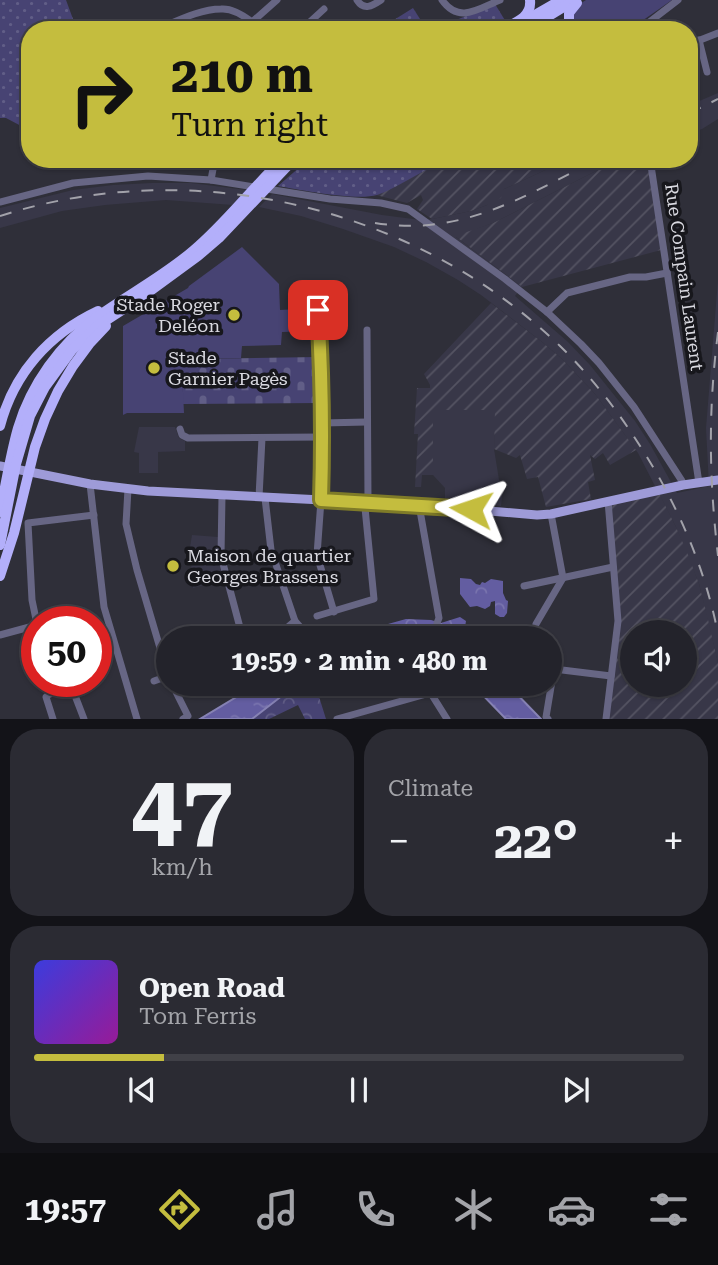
<!DOCTYPE html>
<meta charset="utf-8">
<style>
body{margin:0;font-family:"Roboto Serif",serif;background:#2b2b33;color:#f1f3f6;height:100vh;display:flex;flex-direction:column;font-size:26px;white-space:nowrap}
*{box-sizing:border-box;margin:0}
p{font-size:23px;color:#a3a4a9}
.icon{flex:none;width:38px;height:38px;fill:none;stroke:currentColor;stroke-width:2;stroke-linecap:round;stroke-linejoin:round}
.map{position:relative;height:719px;overflow:hidden}
.panel{display:flex;flex-direction:column;gap:10px;padding:10px;background:#131318;flex:1}
.panel>*{flex:none}
.guide{position:absolute;left:21px;top:21px;width:677px;height:147px;border-radius:28px;box-shadow:0 2px 5px #0004,0 0 0 2px #404047;background:#c4bd3e;color:#111;overflow:hidden}
.buttons{position:absolute;left:620px;top:620px;display:grid;gap:14px}
.buttons a{display:grid;place-items:center;width:77px;height:77px;border-radius:50%;background:#23232b;box-shadow:0 2px 5px #0004,0 0 0 2px #404047;font-size:35px}
.speed{position:absolute;left:21px;top:606px;display:flex;gap:14px;font-size:35px;font-weight:700;text-align:center}
.speed>*{display:grid;place-content:center;width:91px;height:91px;border-radius:50%;background:#23232b;box-shadow:0 2px 5px #0004,0 0 0 2px #404047;line-height:1}
.speed .limit{border:10px solid #d22;background:#fff;color:#111}
.pin{position:absolute;display:grid;place-items:center;width:60px;height:60px;color:#fff;margin:-30px;border-radius:14px;box-shadow:0 4px 10px #0006}
.me{position:absolute;width:77px;margin:-38px;rotate:275deg;stroke-linejoin:round;filter:drop-shadow(0 0 5px #0008)}
.turn{display:flex;align-items:center;gap:24px;height:147px;padding:0 35px;font-size:32px}
.turn .icon{width:91px;height:91px;stroke-width:2.5}
.turn b{display:block;font-size:49px;line-height:60px}
.big{font-size:52px;font-weight:700;line-height:1.1}
.panel .card{flex:1;display:flex;flex-direction:column;justify-content:center;gap:10px;min-width:0;padding:0 24px;border-radius:28px;background:#2b2b33}
.panel .dial{align-items:center;gap:0}
.dial b{font-size:91px;line-height:1}
.song{display:flex;align-items:center;gap:21px}
.cover{width:84px;height:84px;border-radius:10px;background:linear-gradient(135deg,hsl(240 70% 55%),hsl(300 70% 35%))}
.played{height:7px;border-radius:4px;background:linear-gradient(90deg,#c4bd3e 20%,#404047 20%)}
.keys{display:flex;justify-content:space-around;direction:ltr}
.heat{display:flex;justify-content:space-between;align-items:center;font-size:38px;direction:ltr}
.panel .tiles{flex:1;display:grid;gap:10px;grid-template-columns:1fr 1fr}
.card:last-child{grid-column:span 2}
.trip{position:absolute;left:156px;top:626px;width:406px;height:70px;border-radius:35px;background:#23232b;box-shadow:0 2px 5px #0004,0 0 0 2px #404047;font-weight:700;line-height:70px;text-align:center}
.tabs{display:flex;height:112px;justify-content:space-around;align-items:center;background:#0e0e11;color:#a3a4a9}
.tabs .icon{width:49px;height:49px}
.tabs .active{color:#c4bd3e}
.tabs b{font-size:32px;color:#f1f3f6}
.map>svg:first-child{display:block}
.built{fill:#383748}
.industrial{fill:url(#industrial-furrows);fill-rule:evenodd}
.grass{fill:url(#grass-dots)}
.forest{fill:url(#forest-crowns)}
.cemetery{fill:url(#cemetery-stones)}
.park{fill:url(#park-crowns)}
.pitch{fill:#474373}
.water{fill:url(#water-ripples);stroke:#8682b4;stroke-width:2}
.lines{fill:none;stroke-linecap:round;stroke-linejoin:round}
.minor{stroke:#676684;stroke-width:7}
.major{stroke:#9e9bd8;stroke-width:9}
.highway{stroke:#b3affa;stroke-width:10}
.rail{stroke:#a2a2aa;stroke-width:2;stroke-dasharray:12 12;stroke-linecap:butt}
.route-casing{stroke:#7f7b28;stroke-width:18}
.route{stroke:#c4bd3e;stroke-width:12}
.poi-dot{fill:#c4bd3e;stroke:#17171c;stroke-width:2.5}
.labels{text-anchor:middle;stroke-width:7;stroke-linejoin:round;paint-order:stroke}
.street-label{font-size:18px;fill:#d9d9e0;stroke:#17171c}
.poi-label{font-size:18px;fill:#d9d9e0;stroke:#17171c;text-anchor:start}
</style>
<div class="map">
<svg width="718" height="719" viewBox="0 0 718 719">
<defs>
<pattern id="industrial-furrows" width="10" height="10" patternUnits="userSpaceOnUse" patternTransform="scale(1.75)"><rect width="10" height="10" fill="#383748"/><path d="M-1 1l2-2M0 10L10 0M9 11l2-2" fill="none" stroke="#545362"/></pattern>
<pattern id="grass-dots" width="8" height="8" patternUnits="userSpaceOnUse" patternTransform="scale(1.75)"><rect width="8" height="8" fill="#474373"/><path d="M2 2h.1M6 6h.1" fill="none" stroke="#615e87" stroke-width="1.8" stroke-linecap="round"/></pattern>
<pattern id="forest-crowns" width="20" height="18" patternUnits="userSpaceOnUse" patternTransform="scale(1.75)"><rect width="20" height="18" fill="#635da1"/><path d="M2 6a3 3 0 1 1 6 0M12 15a3 3 0 1 1 6 0" fill="none" stroke="#7974ae"/></pattern>
<pattern id="cemetery-stones" width="16" height="16" patternUnits="userSpaceOnUse" patternTransform="scale(1.75)"><rect width="16" height="16" fill="#474373"/><path d="M2 7V4a2 2 0 0 1 4 0v3zM10 15v-3a2 2 0 0 1 4 0v3z" fill="#615e87"/></pattern>
<pattern id="park-crowns" width="20" height="18" patternUnits="userSpaceOnUse" patternTransform="scale(1.75)"><rect width="20" height="18" fill="#474373"/><path d="M2 6a3 3 0 1 1 6 0M12 15a3 3 0 1 1 6 0" fill="none" stroke="#615e87"/></pattern>
<pattern id="water-ripples" width="26" height="14" patternUnits="userSpaceOnUse" patternTransform="scale(1.75)"><rect width="26" height="14" fill="#635da1"/><path d="M2 4q2-2 4 0t4 0M15 11q2-2 4 0t4 0" fill="none" stroke="#7974ae"/></pattern>
</defs>
<rect width="100%" height="100%" fill="#2f2f39"/>
<g class="built">
<polygon points="718,93 718,119 702,129 690,133 690,105"/>
<polygon points="569,159 620,159 493,223 456,237 522,287 515,296 568,342 590,365 635,421 650,444 677,493 709,486 706,428 718,280 718,663 699,584 675,525 638,453 595,394 562,359 542,342 481,295 458,280 426,262 394,247 343,229 301,216 259,207 272,194 382,215 421,220 432,219 471,211 487,205 504,189"/>
<polygon points="152,183 191,183 247,190 233,205 166,200 105,205 62,211 0,228 0,208 73,190 113,185"/>
<polygon points="432,410 496,410 494,449 502,498 501,506 445,500 445,488 433,475"/>
<polygon points="139,427 175,427 179,438 185,441 185,451 158,452 158,473 139,473 139,453 134,452"/>
<polygon points="192,535 218,537 224,579 193,588 190,547"/>
</g>
<g class="industrial">
<polygon points="422,159 569,159 504,189 501,198 487,205 471,211 432,219 417,209 423,200 421,195 407,203 376,195 426,170"/>
<polygon points="620,159 647,159 661,250 522,287 455,236 493,223"/>
<polygon points="491,303 542,342 562,359 595,394 636,450 610,465 603,453 595,459 590,455 595,480 588,482 591,499 546,507 538,477 527,479 520,455 516,458 494,449 495,410 433,410 433,475 422,475 421,487 415,487 418,434 414,434 417,388 430,388 430,385 424,374"/>
<path d="M658,491l17,34 12,27 12,32 8,31 11,48v56h-112l12,-98 -10,-120zM632,632h52v52h-52z"/>
</g>
<g class="grass">
<polygon points="0,0 66,0 77,30 30,30 30,126 25,128 6,118 0,118"/>
<polygon points="495,4 506,22 491,30 432,30"/>
<polygon points="413,8 427,30 378,30"/>
<path d="M309,159h113l4,11c-14,7 -34,20 -49,25 -21,6 -76,-5 -99,-9z"/>
</g>
<g class="forest">
<polygon points="460,578 471,579 476,584 480,585 482,582 485,583 491,579 503,581 503,593 506,600 508,601 507,613 504,617 500,617 495,614 495,601 491,602 490,606 485,609 477,606 470,607 460,594"/>
<polygon points="460,617 466,621 465,627 461,631 465,639 446,639 438,633 418,627 371,633 352,639 334,639 406,619 431,620 441,623"/>
</g>
<polygon class="cemetery" points="318,357 318,403 183,404 182,371 195,359"/>
<polygon class="park" points="300,684 315,684 326,719 305,719 298,705 269,719 252,719 283,695"/>
<g class="pitch">
<polygon points="586,0 672,0 629,30 579,30 575,24 573,14 578,5"/>
<polygon points="242,247 279,284 280,310 315,308 316,331 282,332 281,345 242,346 241,358 195,359 195,367 189,367 188,369 182,372 184,413 127,413 123,415 123,326 188,288 189,286"/>
</g>
<g class="water">
<polygon points="411,625 430,630 446,639 352,639 371,633"/>
<polygon points="258,684 300,684 283,695 252,719 200,719"/>
<polygon points="472,684 507,684 541,719 506,719"/>
</g>
<g class="lines">
<g class="minor">
<path d="M357,0c7,11 15,6 24,0"/>
<path d="M442,0c17,24 36,9 58,0"/>
<path d="M155,30c20,-8 44,-21 66,-21 11,-1 22,6 31,13"/>
<polyline points="243,30 277,0"/>
<polyline points="301,30 324,9"/>
<polyline points="639,30 678,0"/>
<polyline points="699,40 707,72"/>
<polyline points="690,44 718,33"/>
<polyline points="650,159 699,483"/>
<polyline points="211,180 213,169 219,159"/>
<polyline points="0,202 73,183 148,176 211,180 330,199 381,203 408,209 505,279 547,312 581,344 599,363 634,407 682,481 683,485"/>
<polyline points="318,310 321,353 322,423 321,500 317,555 334,612"/>
<polyline points="547,312 567,293 630,277 646,277 667,273"/>
<polyline points="322,423 367,422"/>
<polyline points="180,429 182,435 188,438 322,437"/>
<polyline points="90,484 104,607 137,719"/>
<polyline points="128,489 126,524 137,570 168,675"/>
<polyline points="222,496 221,556 243,639"/>
<polyline points="259,497 262,438"/>
<polyline points="265,498 271,550 295,621 303,630 307,639"/>
<polyline points="419,505 439,618 437,623"/>
<polyline points="524,586 613,567"/>
<polyline points="317,616 374,599 365,508 368,502 367,330"/>
<polyline points="37,624 32,600 28,523 94,515"/>
<polyline points="536,624 563,578 551,514"/>
<polyline points="0,635 37,625"/>
<polyline points="247,639 288,627 295,621"/>
<polyline points="154,681 168,676"/>
<polyline points="172,684 188,716 183,719"/>
<polyline points="425,684 447,719"/>
<path d="M53,719l-7,-22c5,-6 15,-6 22,-8l6,4 10,26"/>
<polyline points="337,719 430,693"/>
<polyline points="548,719 546,717 554,669 611,676"/>
<polyline points="606,719 618,621 608,501"/>
</g>
<polyline class="major" points="0,466 90,484 148,491 419,505 537,515 551,514 683,485 718,480"/>
<g class="highway">
<path d="M500,30c14,-7 32,-12 30,-30"/>
<polyline points="509,30 561,0"/>
<polyline points="526,30 575,0"/>
<polyline points="572,30 569,22 569,13 577,3"/>
<path d="M0,426c14,-53 49,-92 98,-115"/>
<path d="M0,512c6,-28 10,-56 18,-84 13,-43 42,-84 79,-111 32,-23 67,-41 97,-67 32,-27 58,-62 89,-91"/>
<polyline points="0,545 16,464 30,416 45,387 72,350 99,325 142,297 198,256 219,238 294,159"/>
<polyline points="0,576 14,533 35,447 45,419 58,391 73,366 90,343 106,326"/>
</g>
<g class="rail">
<polyline points="690,113 718,99"/>
<path d="M0,216c192,-62 415,-10 560,130 38,37 69,80 96,126 29,51 51,105 62,162"/>
<path d="M375,223c87,14 149,-27 224,-64"/>
<path d="M718,332c-10,79 -9,146 0,224"/>
</g>
</g>
<g class="lines">
<defs>
<path id="route" d="M318,310c4,63 5,127 3,190l150,9"/>
</defs>
<use href="#route" class="route-casing"/>
<use href="#route" class="route"/>
</g>
<g class="poi-dot">
<circle cx="234" cy="315" r="7"/>
<circle cx="154" cy="368" r="7"/>
<circle cx="173" cy="566" r="7"/>
</g>
<g class="labels">
<g class="street-label">
<text transform="translate(684 277) rotate(82)" y="6">Rue Compain Laurent</text>
</g>
<g class="poi-label">
<text x="220" y="311" text-anchor="end">Stade Roger<tspan x="220" dy="21">Deléon</tspan></text>
<text x="168" y="364">Stade<tspan x="168" dy="21">Garnier Pagès</tspan></text>
<text x="187" y="562">Maison de quartier<tspan x="187" dy="21">Georges Brassens</tspan></text>
</g>
</g>
</svg>
<div class="buttons">
<a><svg class="icon" aria-label="sound" viewBox="0 0 24 24"><path d="M4 9h4l5-4v14l-5-4H4zM17 9q2 3 0 6"/></svg></a>
</div>
<div class="speed"><div class="limit">50</div></div>
<div class="pin" style="left:318px;top:310px;background:#d93025"><svg class="icon" aria-label="arrive" viewBox="0 0 24 24"><path d="M6 21V4h12l-3 4 3 4H6"/></svg></div>
<svg class="me" style="left:471px;top:509px" viewBox="-20 -20 40 40"><path d="M0-17L14 15 0 8-14 15z" fill="#c4bd3e" stroke="#fff" stroke-width="4"/></svg>
<div class="trip">19:59 · 2 min · 480 m</div>
<div class="guide">
<div class="turn"><svg class="icon" aria-label="right" viewBox="0 0 24 24"><path d="M7 20v-9h11M14 6l5 5-5 5"/></svg><div><b>210 m</b>Turn right</div></div>
</div>
</div>
<section class="panel">
<div class="tiles">
<div class="card dial"><b>47</b><p>km/h</p></div>
<div class="card"><p>Climate</p>
<div class="heat"><a>−</a><b class="big">22°</b><a>+</a></div>
</div>
<div class="card">
<div class="song"><i class="cover"></i><div><b>Open Road</b><p>Tom Ferris</p></div></div>
<div class="played"></div>
<div class="keys"><svg class="icon" aria-label="previous" viewBox="0 0 24 24"><path d="M18 5L8 12l10 7zM5 5v14"/></svg><svg class="icon" aria-label="pause" viewBox="0 0 24 24"><path d="M8 5v14M16 5v14"/></svg><svg class="icon" aria-label="next" viewBox="0 0 24 24"><path d="M6 5l10 7-10 7zM19 5v14"/></svg></div>
</div>
</div>
</section>
<nav class="tabs">
<b>19:57</b>
<svg class="icon active" aria-label="directions" viewBox="0 0 24 24"><path d="M12 3l9 9-9 9-9-9zM9 14v-3h6M13 9l2 2-2 2"/></svg>
<svg class="icon" aria-label="music" viewBox="0 0 24 24"><path d="M9 18V5l10-2v13"/><circle cx="6" cy="18" r="3"/><circle cx="16" cy="16" r="3"/></svg>
<svg class="icon" aria-label="phone" viewBox="0 0 24 24"><path d="M5 4h4l2 5-3 2q2 4 5 5l2-3 5 2v4C11 20 4 13 5 4z"/></svg>
<svg class="icon" aria-label="climate" viewBox="0 0 24 24"><path d="M12 3v18M4 7l16 10M4 17L20 7"/></svg>
<svg class="icon" aria-label="car" viewBox="0 0 24 24"><path d="M5 17H2v-5l4-1 3-4h7l3 4 3 1v5h-3M9 17h6M6 11h13"/><circle cx="7" cy="17" r="2"/><circle cx="17" cy="17" r="2"/></svg>
<svg class="icon" aria-label="filters" viewBox="0 0 24 24"><path d="M4 7h16M4 17h16"/><circle cx="9" cy="7" r="2"/><circle cx="15" cy="17" r="2"/></svg>
</nav>
